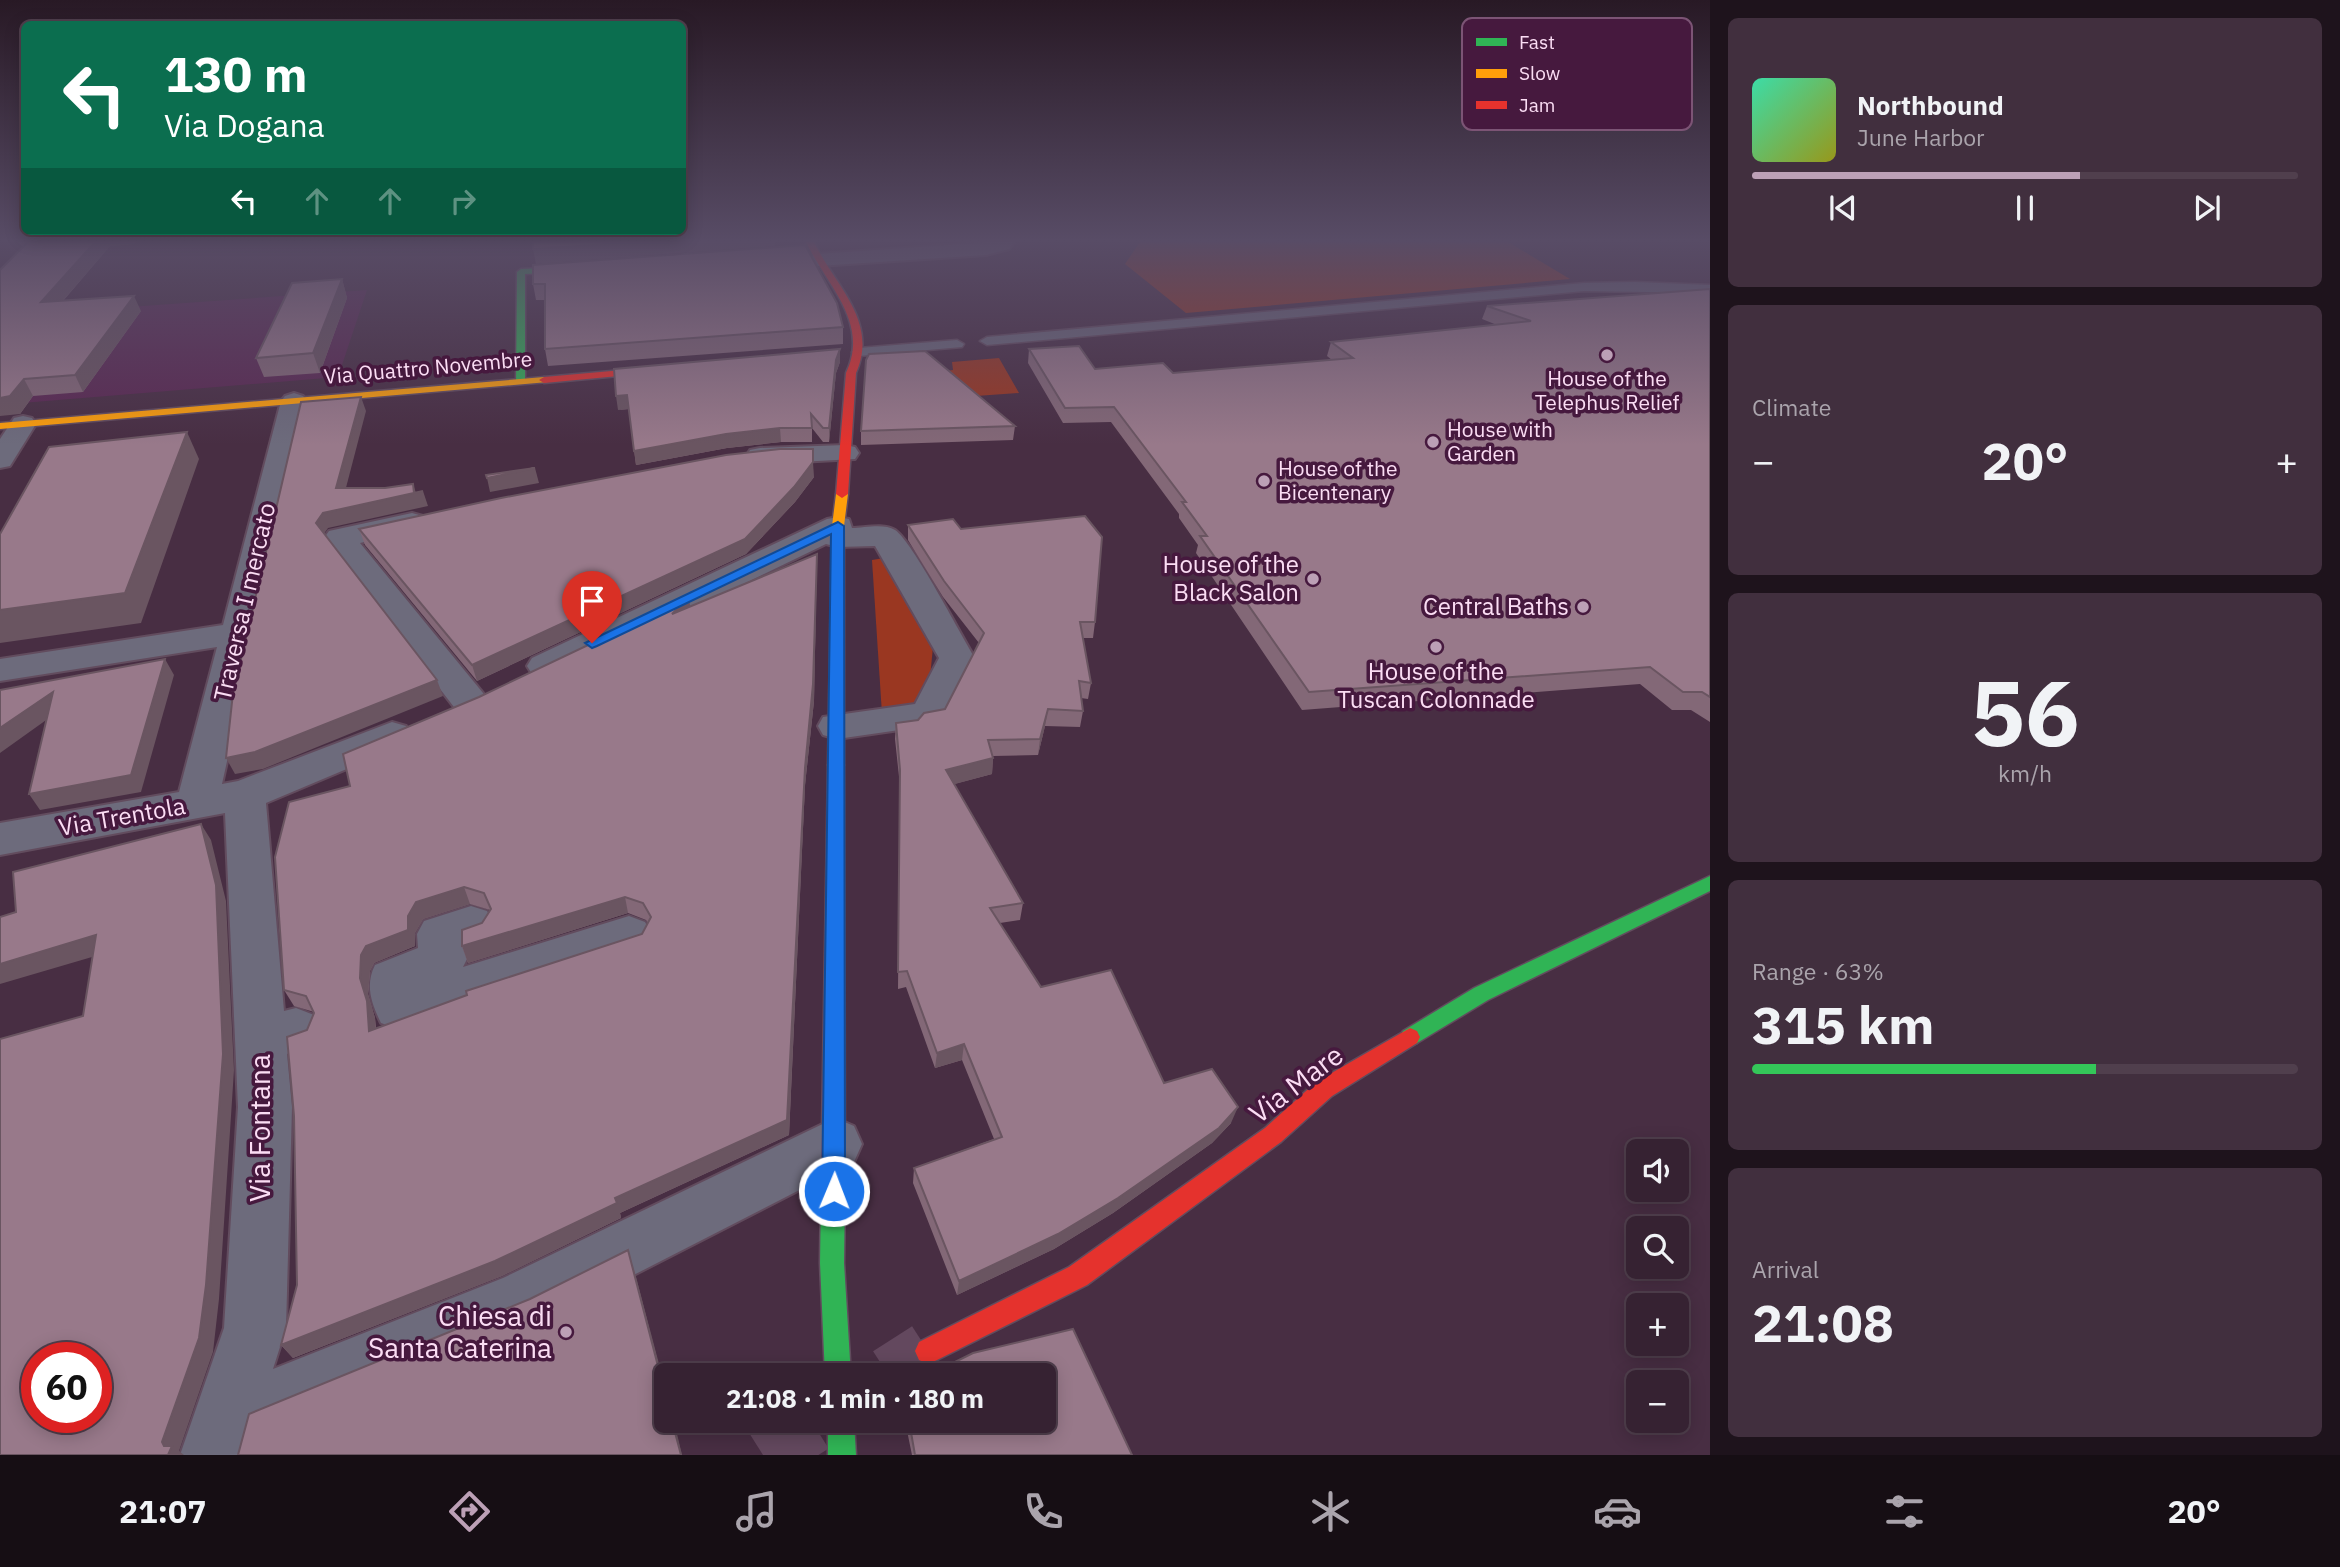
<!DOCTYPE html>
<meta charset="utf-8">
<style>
body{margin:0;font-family:"IBM Plex Sans",sans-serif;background:#412f3e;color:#f1f3f6;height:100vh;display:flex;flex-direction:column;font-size:26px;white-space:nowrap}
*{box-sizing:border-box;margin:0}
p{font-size:23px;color:#aaa4ac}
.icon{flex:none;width:38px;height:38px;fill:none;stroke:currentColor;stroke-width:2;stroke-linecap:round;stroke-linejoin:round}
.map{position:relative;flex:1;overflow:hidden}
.panel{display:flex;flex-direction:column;gap:18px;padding:18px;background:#1e131c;width:630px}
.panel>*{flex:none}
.top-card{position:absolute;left:21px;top:21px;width:665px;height:214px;border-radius:10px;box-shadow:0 4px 18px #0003,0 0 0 2px #503f4d;background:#0b6e4f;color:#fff;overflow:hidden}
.tools{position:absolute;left:1626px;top:1139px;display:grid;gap:14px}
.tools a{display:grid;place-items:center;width:63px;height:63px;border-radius:10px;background:#362232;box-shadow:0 4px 18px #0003,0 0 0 2px #503f4d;font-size:35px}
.speed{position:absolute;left:21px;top:1342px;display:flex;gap:14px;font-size:35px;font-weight:700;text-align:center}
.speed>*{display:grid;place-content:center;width:91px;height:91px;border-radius:50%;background:#362232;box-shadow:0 4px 18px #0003,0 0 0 2px #503f4d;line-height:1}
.speed .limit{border:10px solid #d22;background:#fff;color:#111}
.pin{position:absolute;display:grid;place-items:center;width:60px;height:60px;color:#fff;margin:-72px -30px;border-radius:50% 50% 50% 0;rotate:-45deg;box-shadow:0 0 7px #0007}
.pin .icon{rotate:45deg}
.me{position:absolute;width:77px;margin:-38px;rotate:1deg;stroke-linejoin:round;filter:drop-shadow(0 0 5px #0008)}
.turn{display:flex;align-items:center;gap:24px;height:147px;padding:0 28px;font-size:32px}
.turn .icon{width:91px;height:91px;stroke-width:2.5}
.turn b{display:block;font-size:49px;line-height:60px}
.lanes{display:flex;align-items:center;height:66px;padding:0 28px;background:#0003;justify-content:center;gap:35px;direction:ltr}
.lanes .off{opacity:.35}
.big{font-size:52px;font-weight:700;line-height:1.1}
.panel .widget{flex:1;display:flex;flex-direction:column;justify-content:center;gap:10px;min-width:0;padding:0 24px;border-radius:10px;background:#412f3e}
.panel .dial{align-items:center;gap:0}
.dial b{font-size:91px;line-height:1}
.song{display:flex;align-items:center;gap:21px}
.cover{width:84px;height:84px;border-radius:10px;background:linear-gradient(135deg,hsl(160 70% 55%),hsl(60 70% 35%))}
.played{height:7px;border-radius:4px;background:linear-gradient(90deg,#bca0b6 60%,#503f4d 60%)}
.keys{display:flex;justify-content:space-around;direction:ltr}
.heat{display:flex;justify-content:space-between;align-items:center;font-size:38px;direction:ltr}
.charge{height:10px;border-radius:5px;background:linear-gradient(90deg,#34c759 63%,#503f4d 0)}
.trip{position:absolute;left:654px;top:1363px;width:402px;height:70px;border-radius:10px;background:#362232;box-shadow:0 4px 18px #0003,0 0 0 2px #503f4d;font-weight:700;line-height:70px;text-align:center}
.dock{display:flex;height:112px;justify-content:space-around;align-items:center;background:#160e14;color:#aaa4ac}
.dock .icon{width:49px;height:49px}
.dock .active{color:#bca0b6}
.dock b{font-size:32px;color:#f1f3f6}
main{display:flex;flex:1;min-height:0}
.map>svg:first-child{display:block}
.built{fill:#5a2952}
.green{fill:#9a3721}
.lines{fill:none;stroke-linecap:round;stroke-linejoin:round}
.street-tunnel{stroke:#63485e;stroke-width:59;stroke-dasharray:59 30;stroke-linecap:butt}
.secondary-tunnel{stroke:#63485e;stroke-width:59;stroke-dasharray:59 30;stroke-linecap:butt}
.lane-casing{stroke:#624c5e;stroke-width:3}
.street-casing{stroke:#624c5e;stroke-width:4}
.fast-casing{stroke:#624c5e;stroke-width:3}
.slow-casing{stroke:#624c5e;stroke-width:3}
.jam-casing{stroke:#624c5e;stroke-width:3}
.lane{fill:#6d6b7c;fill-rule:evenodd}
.street{fill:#6d6b7c;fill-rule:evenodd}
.fast{fill:#30b455;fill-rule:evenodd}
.slow{fill:#ff9f0a;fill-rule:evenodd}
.jam{fill:#e5322d;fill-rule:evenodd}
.wall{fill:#836877;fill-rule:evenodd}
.shaded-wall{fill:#6a5561}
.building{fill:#98798a;stroke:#6a5561;stroke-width:2;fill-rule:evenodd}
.route{fill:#1a73e8;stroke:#114b97;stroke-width:2}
.poi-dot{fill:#bca0b6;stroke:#46193e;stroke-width:2.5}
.labels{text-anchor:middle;stroke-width:7;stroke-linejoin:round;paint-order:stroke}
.far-street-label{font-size:21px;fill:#fbddf4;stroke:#46193e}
.far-poi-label{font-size:21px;fill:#fbddf4;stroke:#46193e;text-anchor:start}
.poi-label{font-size:24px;fill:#fbddf4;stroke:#46193e;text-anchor:end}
.street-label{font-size:24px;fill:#fbddf4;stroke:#46193e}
.near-street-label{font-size:28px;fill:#fbddf4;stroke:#46193e}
.near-poi-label{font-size:28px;fill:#fbddf4;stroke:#46193e;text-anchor:end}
.key{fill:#46193e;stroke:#7c5475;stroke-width:2}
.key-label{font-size:19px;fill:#fbddf4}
</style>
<main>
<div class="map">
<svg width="1710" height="1455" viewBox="0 0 1710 1455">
<rect width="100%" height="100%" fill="#482e43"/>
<polygon class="built" points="367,290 338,377 10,404 86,310"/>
<g class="green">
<polygon points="1140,242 1515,242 1508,242 1570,279 1186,313 1125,264"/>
<polygon points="999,358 1019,393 962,397 945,371 953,370 952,362"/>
<polygon points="896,556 934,636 930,678 919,714 882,714 872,560"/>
</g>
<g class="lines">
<polyline class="street-tunnel" points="763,1455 817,1421"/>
<polyline class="secondary-tunnel" points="889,1376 928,1351"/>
<defs>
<g id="lane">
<polygon points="1635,282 1710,285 1710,293 1584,291 987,345 980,341 987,337 1584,283"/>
<polygon points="957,340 964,344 962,347 859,356 852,352 859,348"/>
</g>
<g id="street">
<polygon points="992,242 1014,242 1009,249 986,255 818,266 811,264 808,260 811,256 818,254"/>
<polygon points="294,393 303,396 307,401 222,784 238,781 392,722 406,726 411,735 406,744 266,803 284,1011 296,1008 314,1015 321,1030 314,1045 287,1054 292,1107 286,1328 273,1369 503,1278 835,1118 854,1126 862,1144 854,1162 542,1322 250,1444 246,1455 180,1455 224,1328 238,1107 225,813 0,855 0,823 179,792 217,647 0,681 0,659 223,625 281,401 285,396"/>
<polygon points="23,416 32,418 36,424 10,466 0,468 0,439 14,418"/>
<polygon points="845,445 855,447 859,453 855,459 760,464 750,462 746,456 750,450 760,448"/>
<polygon points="412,513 423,516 427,522 423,528 360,543 483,693 489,702 483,711 470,714 457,711 324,538 329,531"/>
<path d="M838,517l11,2 3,9c12,0 32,-5 43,2 18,12 65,104 80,128l-34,66 -104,15 -14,-4 -5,-9 5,-9 92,-13 24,-46 -64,-112 -37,1 -12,-3 -268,130 -13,3 -13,-3 -5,-8 5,-8 295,-139z"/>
<path d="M471,906l16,5 7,13 -7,13 -22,8 2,14 -4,8 166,-51 16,6 7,13 -7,13 -247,81 -17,-6c-10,-20 -16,-38 -6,-58l43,-17 -1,-14 7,-13z"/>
</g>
<g id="fast">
<polygon points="587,266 588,268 584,271 525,274 525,381 516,383 517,272 521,269"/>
<polygon points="1710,876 1710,891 1488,1000 1417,1043 1410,1046 1403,1043 1400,1037 1403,1031 1474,988"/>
<polygon points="833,1183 841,1186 845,1194 844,1263 851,1376 825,1376 820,1263 821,1194 825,1186"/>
<polygon points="828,1421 854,1421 856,1455 828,1455"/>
</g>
<g id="slow">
<polygon points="544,377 548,378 548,382 0,429 0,423"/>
<polygon points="842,490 848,494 844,526 844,765 836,771 828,765 832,526 836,494"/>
</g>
<g id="jam">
<path d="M806,242h8c21,44 65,79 42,131l-8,121 -6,4 -6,-4 10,-121c24,-51 -19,-87 -40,-131z"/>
<polygon points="668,366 672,367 672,371 544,383 539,380 544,377"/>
<polygon points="836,759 844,765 845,1194 841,1202 833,1205 825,1202 821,1194 828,765"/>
<polygon points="1410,1028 1417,1031 1420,1037 1417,1043 1332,1096 1281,1142 1087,1285 937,1360 928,1364 919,1360 915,1351 919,1342 1069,1267 1265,1128 1316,1082"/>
</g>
</defs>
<use href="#lane" class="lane-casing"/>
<use href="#street" class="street-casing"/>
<use href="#fast" class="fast-casing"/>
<use href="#slow" class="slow-casing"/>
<use href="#jam" class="jam-casing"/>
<use href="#lane" class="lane"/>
<use href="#street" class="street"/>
<use href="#fast" class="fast"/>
<use href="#slow" class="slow"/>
<use href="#jam" class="jam"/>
</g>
<g class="wall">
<polygon points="18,242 136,242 134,244 110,246 63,301 141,311 83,392 33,396 20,414 23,247"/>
<polygon points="533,265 843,327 843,344 548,366 545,349 545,300 536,300 533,284"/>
<polygon points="342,279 347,298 320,373 264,377 256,358"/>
<polygon points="1710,289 1710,722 1691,710 1672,710 1640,684 1302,710 1196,553 1198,545 1179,518 1179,514 1111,422 1063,423 1028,363 1029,349 1095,369 1173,373 1332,360 1327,356 1331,342 1497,325 1482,319 1487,306"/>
<polygon points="840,349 840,362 836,373 829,442 823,442 812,428 812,442 781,442 727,448 636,465 629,409 618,410"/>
<polygon points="1015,426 1013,440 861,445 861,431"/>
<polygon points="814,477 795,502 746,554 477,681 365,545 359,529"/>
<polygon points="908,525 961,529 1095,622 1093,638 1083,638 1091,683 1088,699 1081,698 1083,711 1080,727 1045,726 1038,755 993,756 992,774 954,784 1023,903 1020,920 1000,923 1041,987 1164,1083 1231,1123 1212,1143 1113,1213 1054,1249 957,1295 913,1183 914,1168 994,1139 962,1060 935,1068 906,987 898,989 900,786 895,739 896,723 918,720 945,709 979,643 943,597 908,540"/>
<path d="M817,554l-3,147 -9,84 -16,350 -169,78 1,5 -119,58 -209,82 -12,-13 16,-60 10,-255 7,-18 -20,-6 -10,-16 66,-204 129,-89 210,-100 1,10zM470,904l20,6 -8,13 -20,23 6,17 160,-50 18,7 2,3 -6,11 -266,94 -1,-10 -7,-24 2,-23 4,-8 41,-17v-13l8,-14z"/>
<polygon points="1073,1329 1132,1455 912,1455 905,1421 1045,1421 1045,1376 938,1376 939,1366 947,1366 973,1353"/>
</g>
<g class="shaded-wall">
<polygon points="95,242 136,242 134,244 110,246 48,318 41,302"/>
<polygon points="639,242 775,242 775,246 536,264 533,249"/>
<polygon points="342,279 347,298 320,373 313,353"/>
<polygon points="134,296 141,311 83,392 75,375"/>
<polygon points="840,349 840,362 836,373 829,442 829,428 836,360"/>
<polygon points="24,379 33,396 20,414 0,416 0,398"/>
<polygon points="627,395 629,409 618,410 616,396"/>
<polygon points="361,397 366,411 342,503 336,488"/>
<polygon points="780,428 781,442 727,448 636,465 634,451 726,434"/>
<polygon points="187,432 199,459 141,623 0,643 0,610"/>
<polygon points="813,462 814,477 795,502 746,554 477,681 472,665"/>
<polygon points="535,468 539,483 490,492 487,478"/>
<polygon points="413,484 416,493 423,491 428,506 328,528 321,538 316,523 323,513"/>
<polygon points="817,554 814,701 805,785 789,1135 620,1213 621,1218 502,1276 293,1358 281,1345 615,1198 805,768"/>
<polygon points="689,597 691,613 672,614"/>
<polygon points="165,659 174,675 141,792 40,810 29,794"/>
<polygon points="437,680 443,696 263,769 235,774 226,758"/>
<polygon points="53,692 63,708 0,753 0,728"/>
<polygon points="1048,709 1045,726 1038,755 1040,739"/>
<polygon points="993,758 992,774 944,787 946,770"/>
<polygon points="201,824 211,840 226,901 234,1070 219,1299 213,1352 179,1451 184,1455 168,1455 162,1442"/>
<polygon points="464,887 470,904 423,919 415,933 415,946 374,963 370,971 368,994 375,1018 377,1047 369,1031 360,978 361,955 366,946 408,916 416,902"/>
<polygon points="625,897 628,913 468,963 462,946"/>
<polygon points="96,935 109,952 0,984 0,964"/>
<polygon points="964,1044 962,1060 935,1068 937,1053"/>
<polygon points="1238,1107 1231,1123 1212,1143 1113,1213 1054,1249 957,1295 959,1281"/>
<polygon points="628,1250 636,1277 667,1394 667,1401"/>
<polygon points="672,1421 674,1421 682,1455 680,1455"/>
</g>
<g class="building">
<polygon points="25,242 95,242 41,302 134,296 75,375 24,379 10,396 0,398 0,270 27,243"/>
<polygon points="533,242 639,242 533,249"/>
<polygon points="805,245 837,303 843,327 545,349 545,284 533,284 533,265"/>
<polygon points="342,279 313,353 256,358 292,283"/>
<polygon points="1710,289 1710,697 1702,692 1683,692 1650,667 1309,692 1200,536 1207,536 1182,502 1186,502 1114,407 1065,408 1029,349 1079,346 1095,369 1163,363 1173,373 1353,358 1331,342 1531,321 1487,306"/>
<polygon points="840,349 836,360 829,428 823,428 811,414 812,428 780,428 726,434 634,451 627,395 616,396 614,369"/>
<polygon points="925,351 1015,426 861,431 866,360 869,354"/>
<polygon points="361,397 336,488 385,488 413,484 414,493 423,491 323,513 316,523 437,680 255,752 226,758 233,693 301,402"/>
<polygon points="187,432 125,593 0,610 0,534 49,447"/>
<polygon points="780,449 813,449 813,462 794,487 745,539 472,665 359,529 501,498 726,455"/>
<polygon points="535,468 487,478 486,475"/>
<polygon points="1085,516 1102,537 1095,622 1080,622 1091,683 1079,681 1083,711 1048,709 1040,739 988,740 993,758 946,770 1023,903 990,908 1041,987 1111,970 1164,1083 1212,1069 1238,1107 1219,1128 1118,1198 1058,1234 959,1281 914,1168 1002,1137 964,1044 937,1053 907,971 898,972 900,770 896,723 918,720 924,713 945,709 984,633 944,581 908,525 953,519 961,529"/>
<path d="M817,554l-4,130 -8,84 -18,352 -172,78 2,5 -122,58 -214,84 16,-60 -3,-169 -7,-79 20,-7 7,-17 -8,-17 -22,-6 -9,-133 14,-55 61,-16 -7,-32 136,-57 210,-100 -17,17zM464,887l20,6 7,16 -9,14 -20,7v16l163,-49 18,6 8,14 -9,17 -176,57 1,4 -98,36 -2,-30 -7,-23 1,-23 5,-9 42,-16v-14l8,-14z"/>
<polygon points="165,659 131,775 29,794 53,692 0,728 0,690"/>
<path d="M201,824l15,61 7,169 -17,231 -7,53 -37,104 2,4h8l-4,9h-168v-416l83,-23 13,-81 -96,29v-47l16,-5 -3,-40zM37,1358h59v60h-59z"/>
<polygon points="628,1250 667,1401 667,1421 672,1421 681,1455 238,1455 249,1414 530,1299"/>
<polygon points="1073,1329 1132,1455 915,1455 909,1421 1045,1421 1045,1376 941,1376 939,1366 947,1366 973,1353"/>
</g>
<linearGradient id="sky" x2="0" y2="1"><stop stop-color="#281925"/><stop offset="0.54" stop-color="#584c66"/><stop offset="1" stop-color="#584c66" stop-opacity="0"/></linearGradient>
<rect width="1710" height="445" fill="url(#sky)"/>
<polygon class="route" points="838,522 844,526 845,1191 842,1199 834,1203 825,1199 822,1191 831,534 597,646 592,648 585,643"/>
<g class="poi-dot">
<circle cx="1607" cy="355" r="7"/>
<circle cx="1433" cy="442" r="7"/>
<circle cx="1264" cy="481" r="7"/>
<circle cx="1313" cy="579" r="7"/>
<circle cx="1583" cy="607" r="7"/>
<circle cx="1436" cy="647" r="7"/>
<circle cx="566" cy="1332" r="7"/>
</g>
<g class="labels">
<g class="far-street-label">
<text transform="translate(428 368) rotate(-5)" y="7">Via Quattro Novembre</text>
</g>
<g class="far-poi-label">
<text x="1607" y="386" text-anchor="middle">House of the<tspan x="1607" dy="24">Telephus Relief</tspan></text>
<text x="1447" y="437">House with<tspan x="1447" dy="24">Garden</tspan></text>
<text x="1278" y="476">House of the<tspan x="1278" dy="24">Bicentenary</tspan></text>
</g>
<g class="poi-label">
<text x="1299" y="573">House of the<tspan x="1299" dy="28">Black Salon</tspan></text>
<text x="1569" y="615">Central Baths</text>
<text x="1436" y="680" text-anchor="middle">House of the<tspan x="1436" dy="28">Tuscan Colonnade</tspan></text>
</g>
<g class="street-label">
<text transform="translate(245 602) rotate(-77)" y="8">Traversa I mercato</text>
<text transform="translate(122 817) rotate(-10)" y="8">Via Trentola</text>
</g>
<g class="near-street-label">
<text transform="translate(1296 1084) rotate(-37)" y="10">Via Mare</text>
<text transform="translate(260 1128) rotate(-90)" y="10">Via Fontana</text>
</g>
<g class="near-poi-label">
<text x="552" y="1326">Chiesa di<tspan x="552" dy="32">Santa Caterina</tspan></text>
</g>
</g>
<rect x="1462" y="18" width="230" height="112" rx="10" class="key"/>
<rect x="1476" y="38" width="31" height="8" fill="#30b455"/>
<rect x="1476" y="69" width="31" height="9" fill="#ff9f0a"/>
<rect x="1476" y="101" width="31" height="8" fill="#e5322d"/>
<g class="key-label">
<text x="1519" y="49">Fast</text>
<text x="1519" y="80">Slow</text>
<text x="1519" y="112">Jam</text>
</g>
</svg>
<div class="tools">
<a><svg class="icon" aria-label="sound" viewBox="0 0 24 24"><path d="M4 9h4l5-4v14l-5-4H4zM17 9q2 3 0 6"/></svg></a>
<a><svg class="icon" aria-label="search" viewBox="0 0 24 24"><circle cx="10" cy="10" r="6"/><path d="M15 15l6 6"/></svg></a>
<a>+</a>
<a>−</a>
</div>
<div class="speed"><div class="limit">60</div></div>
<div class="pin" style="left:592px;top:643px;background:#d93025"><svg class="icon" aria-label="arrive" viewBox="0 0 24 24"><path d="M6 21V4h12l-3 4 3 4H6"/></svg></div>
<svg class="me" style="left:834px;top:1191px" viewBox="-20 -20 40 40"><circle r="17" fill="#1a73e8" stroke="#fff" stroke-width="3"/><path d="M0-11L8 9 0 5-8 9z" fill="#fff"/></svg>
<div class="trip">21:08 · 1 min · 180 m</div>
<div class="top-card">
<div class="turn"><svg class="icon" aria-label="left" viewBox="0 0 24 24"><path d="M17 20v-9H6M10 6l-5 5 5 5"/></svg><div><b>130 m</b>Via Dogana</div></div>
<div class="lanes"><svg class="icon" aria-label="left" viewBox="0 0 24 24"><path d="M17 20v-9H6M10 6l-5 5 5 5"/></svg><svg class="icon off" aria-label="ahead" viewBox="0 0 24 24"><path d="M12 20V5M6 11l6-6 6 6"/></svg><svg class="icon off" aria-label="ahead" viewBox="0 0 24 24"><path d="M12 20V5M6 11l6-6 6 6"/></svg><svg class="icon off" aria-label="right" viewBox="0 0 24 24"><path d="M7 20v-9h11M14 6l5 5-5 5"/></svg></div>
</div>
</div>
<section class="panel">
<div class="widget">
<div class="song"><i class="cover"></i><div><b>Northbound</b><p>June Harbor</p></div></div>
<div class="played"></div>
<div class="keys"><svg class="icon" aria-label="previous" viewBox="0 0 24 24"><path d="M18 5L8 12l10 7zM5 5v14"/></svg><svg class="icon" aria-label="pause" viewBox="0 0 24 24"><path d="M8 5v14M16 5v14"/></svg><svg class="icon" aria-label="next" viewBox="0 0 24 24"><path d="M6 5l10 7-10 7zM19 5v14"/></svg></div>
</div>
<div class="widget"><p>Climate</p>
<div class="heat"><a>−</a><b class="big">20°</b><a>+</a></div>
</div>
<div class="widget dial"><b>56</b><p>km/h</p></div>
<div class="widget"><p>Range · 63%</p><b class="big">315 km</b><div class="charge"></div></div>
<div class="widget"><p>Arrival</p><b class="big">21:08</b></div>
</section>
</main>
<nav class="dock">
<b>21:07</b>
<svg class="icon active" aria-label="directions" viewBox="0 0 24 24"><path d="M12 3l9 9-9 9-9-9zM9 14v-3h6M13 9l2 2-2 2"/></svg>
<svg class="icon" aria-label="music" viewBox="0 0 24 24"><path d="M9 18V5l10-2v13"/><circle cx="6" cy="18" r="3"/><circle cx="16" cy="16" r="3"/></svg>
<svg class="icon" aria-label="phone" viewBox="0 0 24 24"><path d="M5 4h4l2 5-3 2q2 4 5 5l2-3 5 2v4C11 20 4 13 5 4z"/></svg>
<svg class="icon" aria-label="climate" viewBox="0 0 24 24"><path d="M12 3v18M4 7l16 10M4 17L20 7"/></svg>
<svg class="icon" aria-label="car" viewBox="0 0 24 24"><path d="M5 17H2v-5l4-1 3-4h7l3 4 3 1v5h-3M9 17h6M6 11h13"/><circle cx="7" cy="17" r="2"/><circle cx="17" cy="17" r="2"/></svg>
<svg class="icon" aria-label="filters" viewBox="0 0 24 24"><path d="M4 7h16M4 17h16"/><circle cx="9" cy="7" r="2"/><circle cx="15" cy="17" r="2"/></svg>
<b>20°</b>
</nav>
